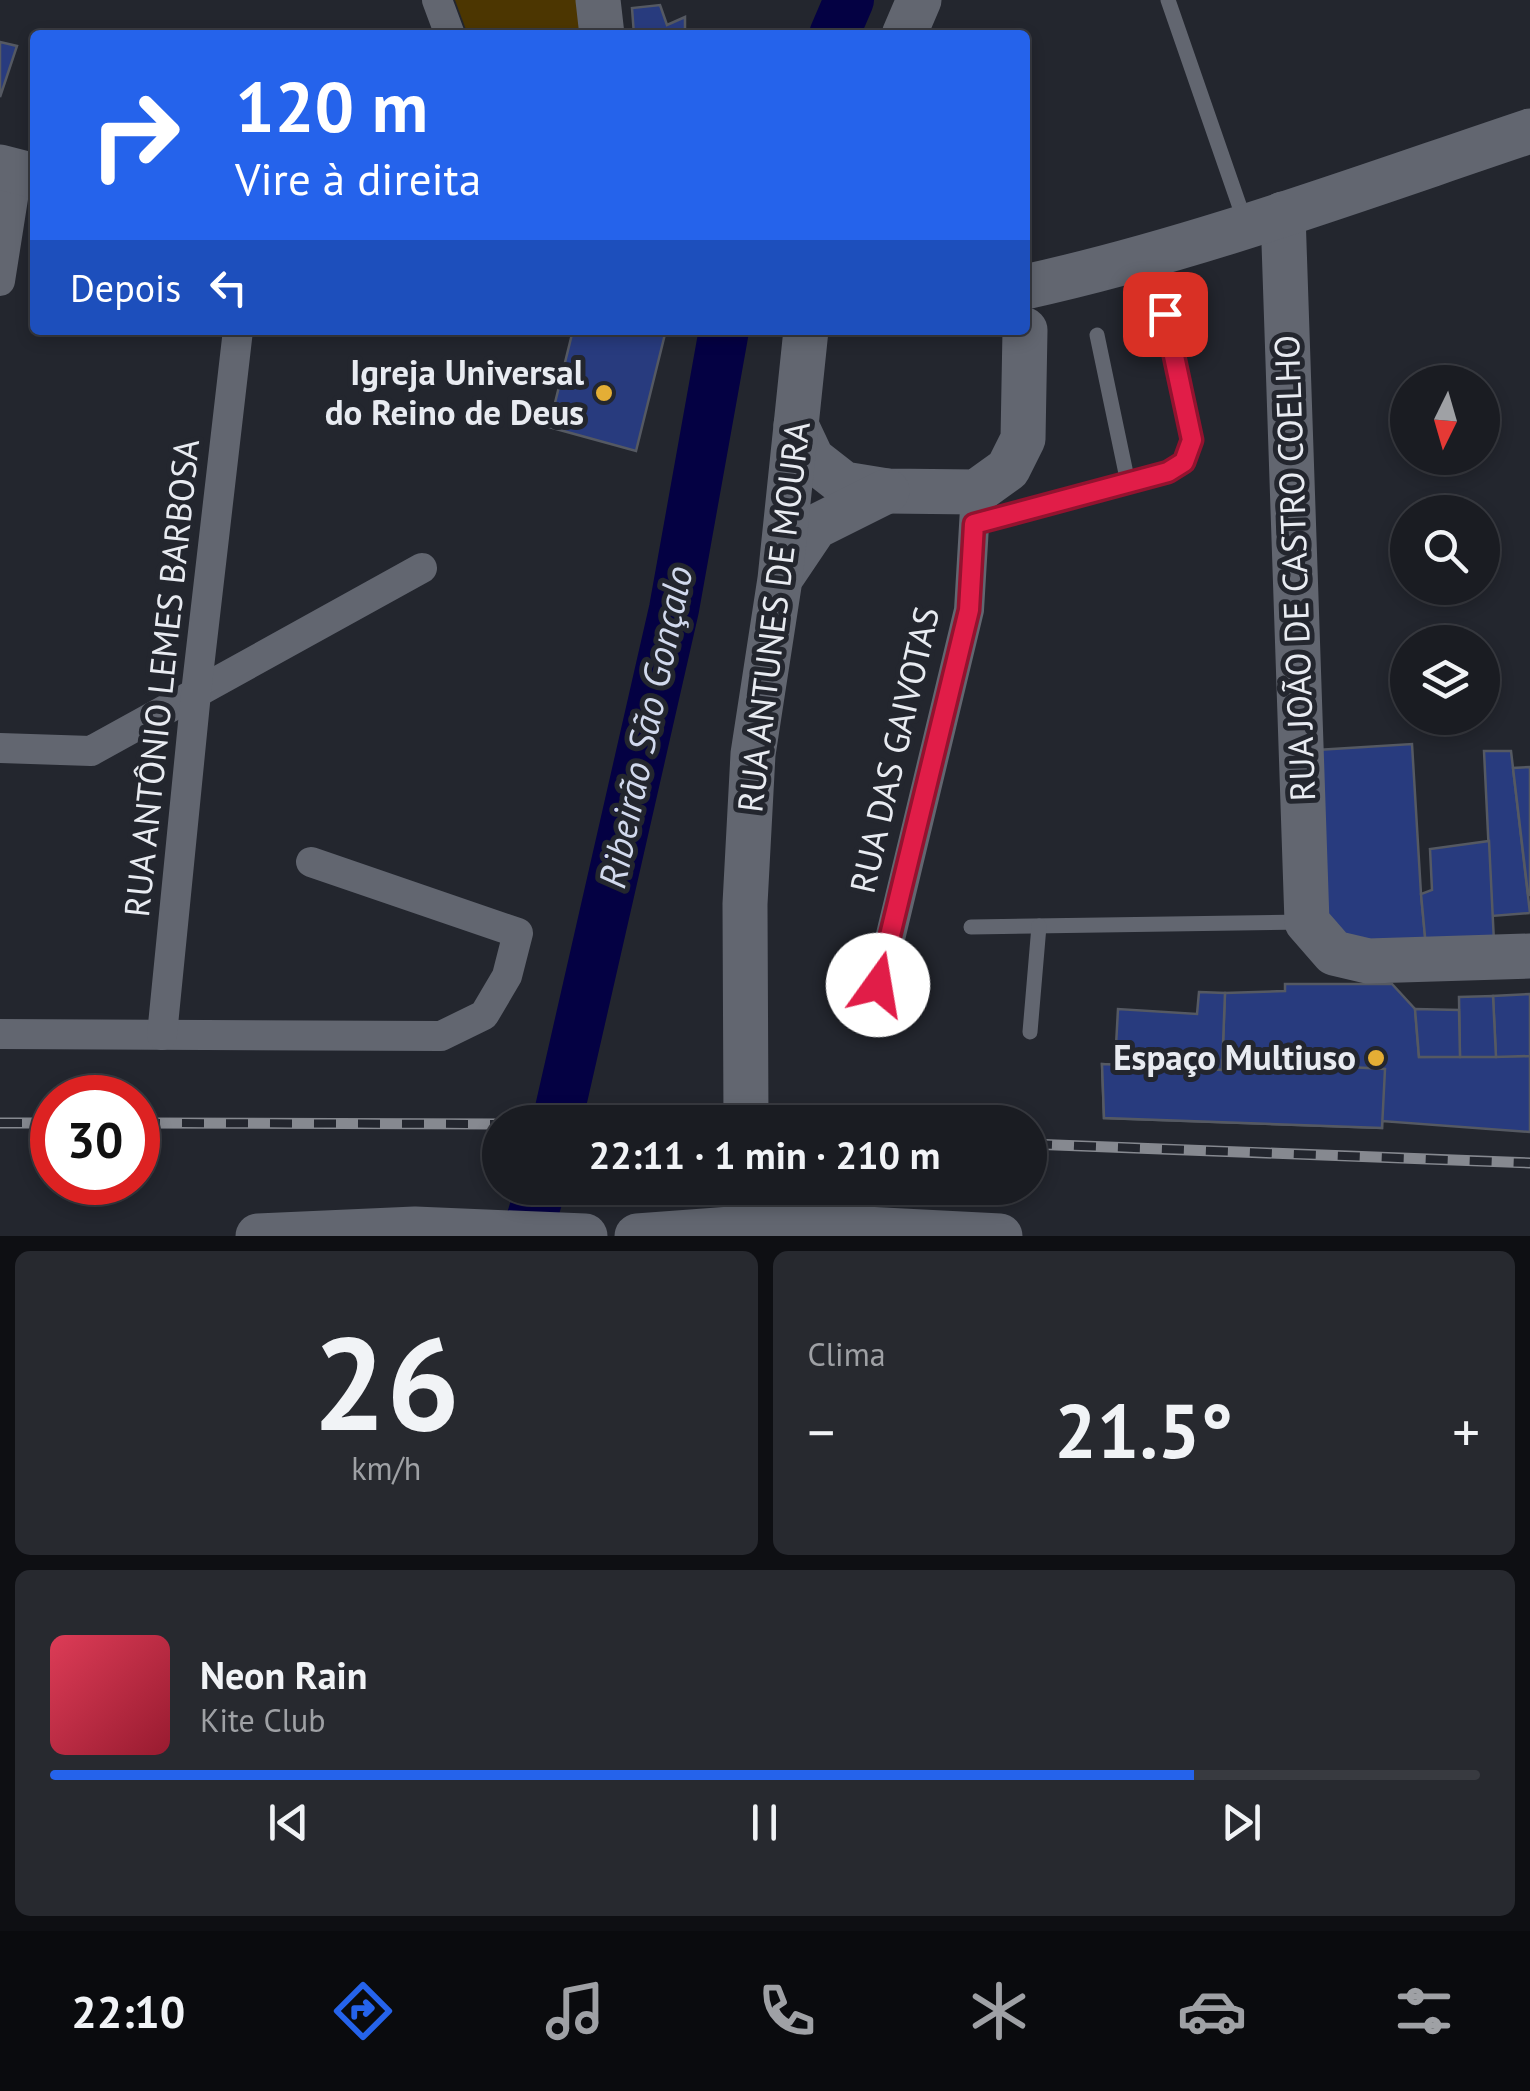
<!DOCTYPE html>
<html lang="pt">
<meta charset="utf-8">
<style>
body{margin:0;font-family:"PT Sans",sans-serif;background:#27292f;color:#f1f3f6;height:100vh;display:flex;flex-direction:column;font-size:38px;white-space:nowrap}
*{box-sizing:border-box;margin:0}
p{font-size:32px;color:#9fa1a5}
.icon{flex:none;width:55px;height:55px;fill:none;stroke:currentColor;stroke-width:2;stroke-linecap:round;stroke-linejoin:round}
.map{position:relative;height:1236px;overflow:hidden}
.sheet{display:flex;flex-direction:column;gap:15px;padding:15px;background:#0e0f13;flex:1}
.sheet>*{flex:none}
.guide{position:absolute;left:30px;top:30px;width:1000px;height:305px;border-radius:10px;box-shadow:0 5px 15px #0003,0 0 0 2px #383a40;background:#2563eb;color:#fff;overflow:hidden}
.needle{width:65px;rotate:185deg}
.tools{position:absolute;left:1390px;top:365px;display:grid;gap:20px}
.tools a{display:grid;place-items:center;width:110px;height:110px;border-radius:50%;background:#1a1c22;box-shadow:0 5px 15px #0003,0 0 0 2px #383a40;font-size:50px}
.speed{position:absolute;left:30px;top:1075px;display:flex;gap:20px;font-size:50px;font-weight:700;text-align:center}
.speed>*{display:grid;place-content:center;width:130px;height:130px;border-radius:50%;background:#1a1c22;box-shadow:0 5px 15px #0003,0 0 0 2px #383a40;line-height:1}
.speed .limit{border:15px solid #d22;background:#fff;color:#111}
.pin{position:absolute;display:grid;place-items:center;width:85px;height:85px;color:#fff;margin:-42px;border-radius:20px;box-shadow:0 5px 15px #0006}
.me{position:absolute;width:110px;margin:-55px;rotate:13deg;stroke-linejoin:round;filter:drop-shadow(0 0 8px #0008)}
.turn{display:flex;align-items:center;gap:35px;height:210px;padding:0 40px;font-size:45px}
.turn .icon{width:130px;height:130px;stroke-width:2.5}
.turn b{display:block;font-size:70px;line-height:85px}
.then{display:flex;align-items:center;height:95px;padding:0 40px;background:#0003;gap:20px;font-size:38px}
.big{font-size:75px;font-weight:700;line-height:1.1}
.sheet .widget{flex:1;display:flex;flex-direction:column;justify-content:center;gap:15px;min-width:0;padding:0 35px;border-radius:15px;background:#27292f}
.sheet .dial{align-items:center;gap:0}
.dial b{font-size:130px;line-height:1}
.song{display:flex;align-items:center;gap:30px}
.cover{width:120px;height:120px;border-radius:15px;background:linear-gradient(135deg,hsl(350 70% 55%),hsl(350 70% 35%))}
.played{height:10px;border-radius:5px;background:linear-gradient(90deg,#2563eb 80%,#383a40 80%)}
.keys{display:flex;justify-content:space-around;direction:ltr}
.heat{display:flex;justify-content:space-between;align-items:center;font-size:55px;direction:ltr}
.sheet .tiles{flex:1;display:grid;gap:15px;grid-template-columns:1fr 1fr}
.widget:last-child{grid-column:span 2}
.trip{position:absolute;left:482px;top:1105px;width:565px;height:100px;border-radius:50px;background:#1a1c22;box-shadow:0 5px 15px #0003,0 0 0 2px #383a40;font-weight:700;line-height:100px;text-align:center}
.tab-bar{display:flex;height:160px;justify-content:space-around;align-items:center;background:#0a0b0e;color:#9fa1a5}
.tab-bar .icon{width:70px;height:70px}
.tab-bar .on{color:#2563eb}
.tab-bar b{font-size:45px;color:#f1f3f6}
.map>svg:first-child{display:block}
.green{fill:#4c3601}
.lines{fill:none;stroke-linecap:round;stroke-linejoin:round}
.river{stroke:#040143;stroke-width:50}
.building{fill:#283b7e;stroke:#555962;stroke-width:2.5}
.lane{stroke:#626670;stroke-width:15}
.street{stroke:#626670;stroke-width:30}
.secondary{stroke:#626670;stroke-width:45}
.rail-casing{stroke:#868990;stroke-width:11}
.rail{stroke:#23262e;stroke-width:8;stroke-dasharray:22;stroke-linecap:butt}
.route-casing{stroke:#92132f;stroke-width:25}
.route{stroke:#e11d48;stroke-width:18}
.poi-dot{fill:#e4ae35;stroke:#23262e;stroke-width:4}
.labels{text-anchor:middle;stroke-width:10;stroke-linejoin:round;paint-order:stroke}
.poi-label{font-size:35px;font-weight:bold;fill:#e8ebf1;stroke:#23262e;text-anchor:end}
.street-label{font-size:35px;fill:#e8ebf1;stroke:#23262e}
.water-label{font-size:38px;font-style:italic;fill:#d1d9ed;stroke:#23262e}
</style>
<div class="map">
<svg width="1530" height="1236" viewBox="0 0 1530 1236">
<rect width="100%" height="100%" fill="#23262e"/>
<polygon class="green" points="455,0 584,0 589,35 468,35"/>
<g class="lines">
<g class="river">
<polyline points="834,35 849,0"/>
<polyline points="557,1122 674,609 724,330"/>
<polyline points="526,1236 541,1188"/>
</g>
</g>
<g class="building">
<polygon points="660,5 667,25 685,17 685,35 634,35 632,8"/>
<polygon points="0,42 17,46 0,97"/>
<polygon points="573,330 666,330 636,451 549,427"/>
<polygon points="1412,744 1421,894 1426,947 1321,939 1301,751"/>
<polygon points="1484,751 1511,751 1530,913 1492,916"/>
<polygon points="1530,767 1530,895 1528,894 1513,768"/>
<polygon points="1489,841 1494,942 1426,947 1421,894 1432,890 1430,849"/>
<polygon points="1285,984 1392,984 1415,1009 1419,1057 1530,1056 1530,1132 1382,1121 1382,1128 1104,1118 1102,1064 1222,1070 1225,993 1285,991"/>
<polygon points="1199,992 1225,993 1222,1070 1115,1064 1118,1009 1197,1014"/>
<polygon points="1530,994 1530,1056 1496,1057 1493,996"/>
<polygon points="1493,996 1496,1057 1460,1057 1459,997"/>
<polygon points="1415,1009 1459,1010 1460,1057 1419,1057"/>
<polygon points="1222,1060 1385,1069 1382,1128 1104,1118 1102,1064 1222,1070"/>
</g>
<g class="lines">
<g class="lane">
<polyline points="1168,0 1245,222"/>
<polyline points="1097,335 1128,483"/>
<polyline points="974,524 1168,473 1184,462 1192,440 1165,314"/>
<polyline points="971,927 1303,922"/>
<polyline points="1030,1032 1039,926"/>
</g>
<g class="street">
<polyline points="437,0 450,35"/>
<polyline points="0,281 17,173"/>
<polyline points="0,748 91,751 422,568"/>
<polyline points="870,1022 969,610 976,492"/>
<polyline points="0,1034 441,1036 484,1015 507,976 518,933 311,862"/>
<polyline points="162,1035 196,693 238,330"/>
</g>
<g class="secondary">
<polyline points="598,0 602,35"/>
<polyline points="904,35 919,0"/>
<polyline points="0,167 35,176"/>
<polyline points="1283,214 1307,922 1334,953 1368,961 1530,956"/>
<path d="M1025,287c172,-38 338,-100 505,-156"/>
<polyline points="796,425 812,459 844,484 887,491 976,492 1008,469 1023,439 1025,330"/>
<polyline points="784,573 815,527 887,491"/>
<polyline points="746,1122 745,904 753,754 780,579 806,330"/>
<polyline points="258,1236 415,1229 585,1236"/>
<polyline points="637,1236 786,1225 1000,1236"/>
</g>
<defs>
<g id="rail">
<polyline points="0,1123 52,1123"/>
<polyline points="138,1123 500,1124"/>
<polyline points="1030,1144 1530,1163"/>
</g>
</defs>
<use href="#rail" class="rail-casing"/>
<use href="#rail" class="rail"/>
</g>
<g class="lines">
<defs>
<polyline id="route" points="878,985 969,610 974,524 1168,472 1184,462 1192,440 1165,314"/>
</defs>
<use href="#route" class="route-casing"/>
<use href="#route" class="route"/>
</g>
<g class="poi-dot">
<circle cx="604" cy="393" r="10"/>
<circle cx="1376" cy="1058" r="10"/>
</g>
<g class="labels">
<g class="poi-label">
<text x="584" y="385">Igreja Universal<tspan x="584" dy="40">do Reino de Deus</tspan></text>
<text x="1356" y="1070">Espaço Multiuso</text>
</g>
<g class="street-label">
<text transform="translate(1295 568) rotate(-92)" y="12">RUA JOÃO DE CASTRO COELHO</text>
<text transform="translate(774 617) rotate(-83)" y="12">RUA ANTUNES DE MOURA</text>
<text transform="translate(162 678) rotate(-84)" y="12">RUA ANTÔNIO LEMES BARBOSA</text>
<text transform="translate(895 750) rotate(-77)" y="12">RUA DAS GAIVOTAS</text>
</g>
<g class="water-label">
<text transform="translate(646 727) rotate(-78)" y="13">Ribeirão São Gonçalo</text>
</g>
</g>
</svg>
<div class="tools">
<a><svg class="needle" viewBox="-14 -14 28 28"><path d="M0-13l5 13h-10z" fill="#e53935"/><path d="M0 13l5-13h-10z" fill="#9fa1a5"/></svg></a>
<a><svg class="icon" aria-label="search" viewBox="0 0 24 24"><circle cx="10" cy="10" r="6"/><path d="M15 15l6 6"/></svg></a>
<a><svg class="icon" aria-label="layers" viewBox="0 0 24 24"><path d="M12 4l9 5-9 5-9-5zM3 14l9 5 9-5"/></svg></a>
</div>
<div class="speed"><div class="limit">30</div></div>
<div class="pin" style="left:1165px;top:314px;background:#d93025"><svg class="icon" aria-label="arrive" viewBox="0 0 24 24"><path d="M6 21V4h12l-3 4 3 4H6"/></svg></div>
<svg class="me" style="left:878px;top:985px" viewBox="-20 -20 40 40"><circle r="19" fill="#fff"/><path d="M0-13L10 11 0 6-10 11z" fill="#e11d48"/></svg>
<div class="trip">22:11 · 1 min · 210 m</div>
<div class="guide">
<div class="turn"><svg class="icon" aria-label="right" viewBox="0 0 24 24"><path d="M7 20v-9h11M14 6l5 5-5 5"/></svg><div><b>120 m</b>Vire à direita</div></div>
<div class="then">Depois<svg class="icon" aria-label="left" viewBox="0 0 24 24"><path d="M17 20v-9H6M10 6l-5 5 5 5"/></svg></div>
</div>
</div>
<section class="sheet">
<div class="tiles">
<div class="widget dial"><b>26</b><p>km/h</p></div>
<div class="widget"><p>Clima</p>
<div class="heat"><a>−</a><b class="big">21.5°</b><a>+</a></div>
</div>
<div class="widget">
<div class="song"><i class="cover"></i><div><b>Neon Rain</b><p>Kite Club</p></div></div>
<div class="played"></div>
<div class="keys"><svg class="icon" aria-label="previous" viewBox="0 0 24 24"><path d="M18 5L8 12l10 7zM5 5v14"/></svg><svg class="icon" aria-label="pause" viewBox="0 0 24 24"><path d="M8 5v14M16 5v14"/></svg><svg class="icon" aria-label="next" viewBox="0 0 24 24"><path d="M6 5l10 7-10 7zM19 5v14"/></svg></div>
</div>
</div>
</section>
<nav class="tab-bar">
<b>22:10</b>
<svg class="icon on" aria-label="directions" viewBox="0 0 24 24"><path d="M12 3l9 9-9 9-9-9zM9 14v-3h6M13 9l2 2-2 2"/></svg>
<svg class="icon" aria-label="music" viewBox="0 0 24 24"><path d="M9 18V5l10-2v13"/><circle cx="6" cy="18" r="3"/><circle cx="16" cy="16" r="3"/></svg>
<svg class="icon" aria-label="phone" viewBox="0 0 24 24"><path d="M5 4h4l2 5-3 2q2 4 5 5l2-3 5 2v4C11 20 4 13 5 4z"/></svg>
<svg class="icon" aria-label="climate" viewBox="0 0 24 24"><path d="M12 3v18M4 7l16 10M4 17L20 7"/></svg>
<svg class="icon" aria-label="car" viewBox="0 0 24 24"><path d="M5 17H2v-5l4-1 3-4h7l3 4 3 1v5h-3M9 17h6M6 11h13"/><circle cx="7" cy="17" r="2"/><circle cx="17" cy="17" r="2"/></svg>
<svg class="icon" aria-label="filters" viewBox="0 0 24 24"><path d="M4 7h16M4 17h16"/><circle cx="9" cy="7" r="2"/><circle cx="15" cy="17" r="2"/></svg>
</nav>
